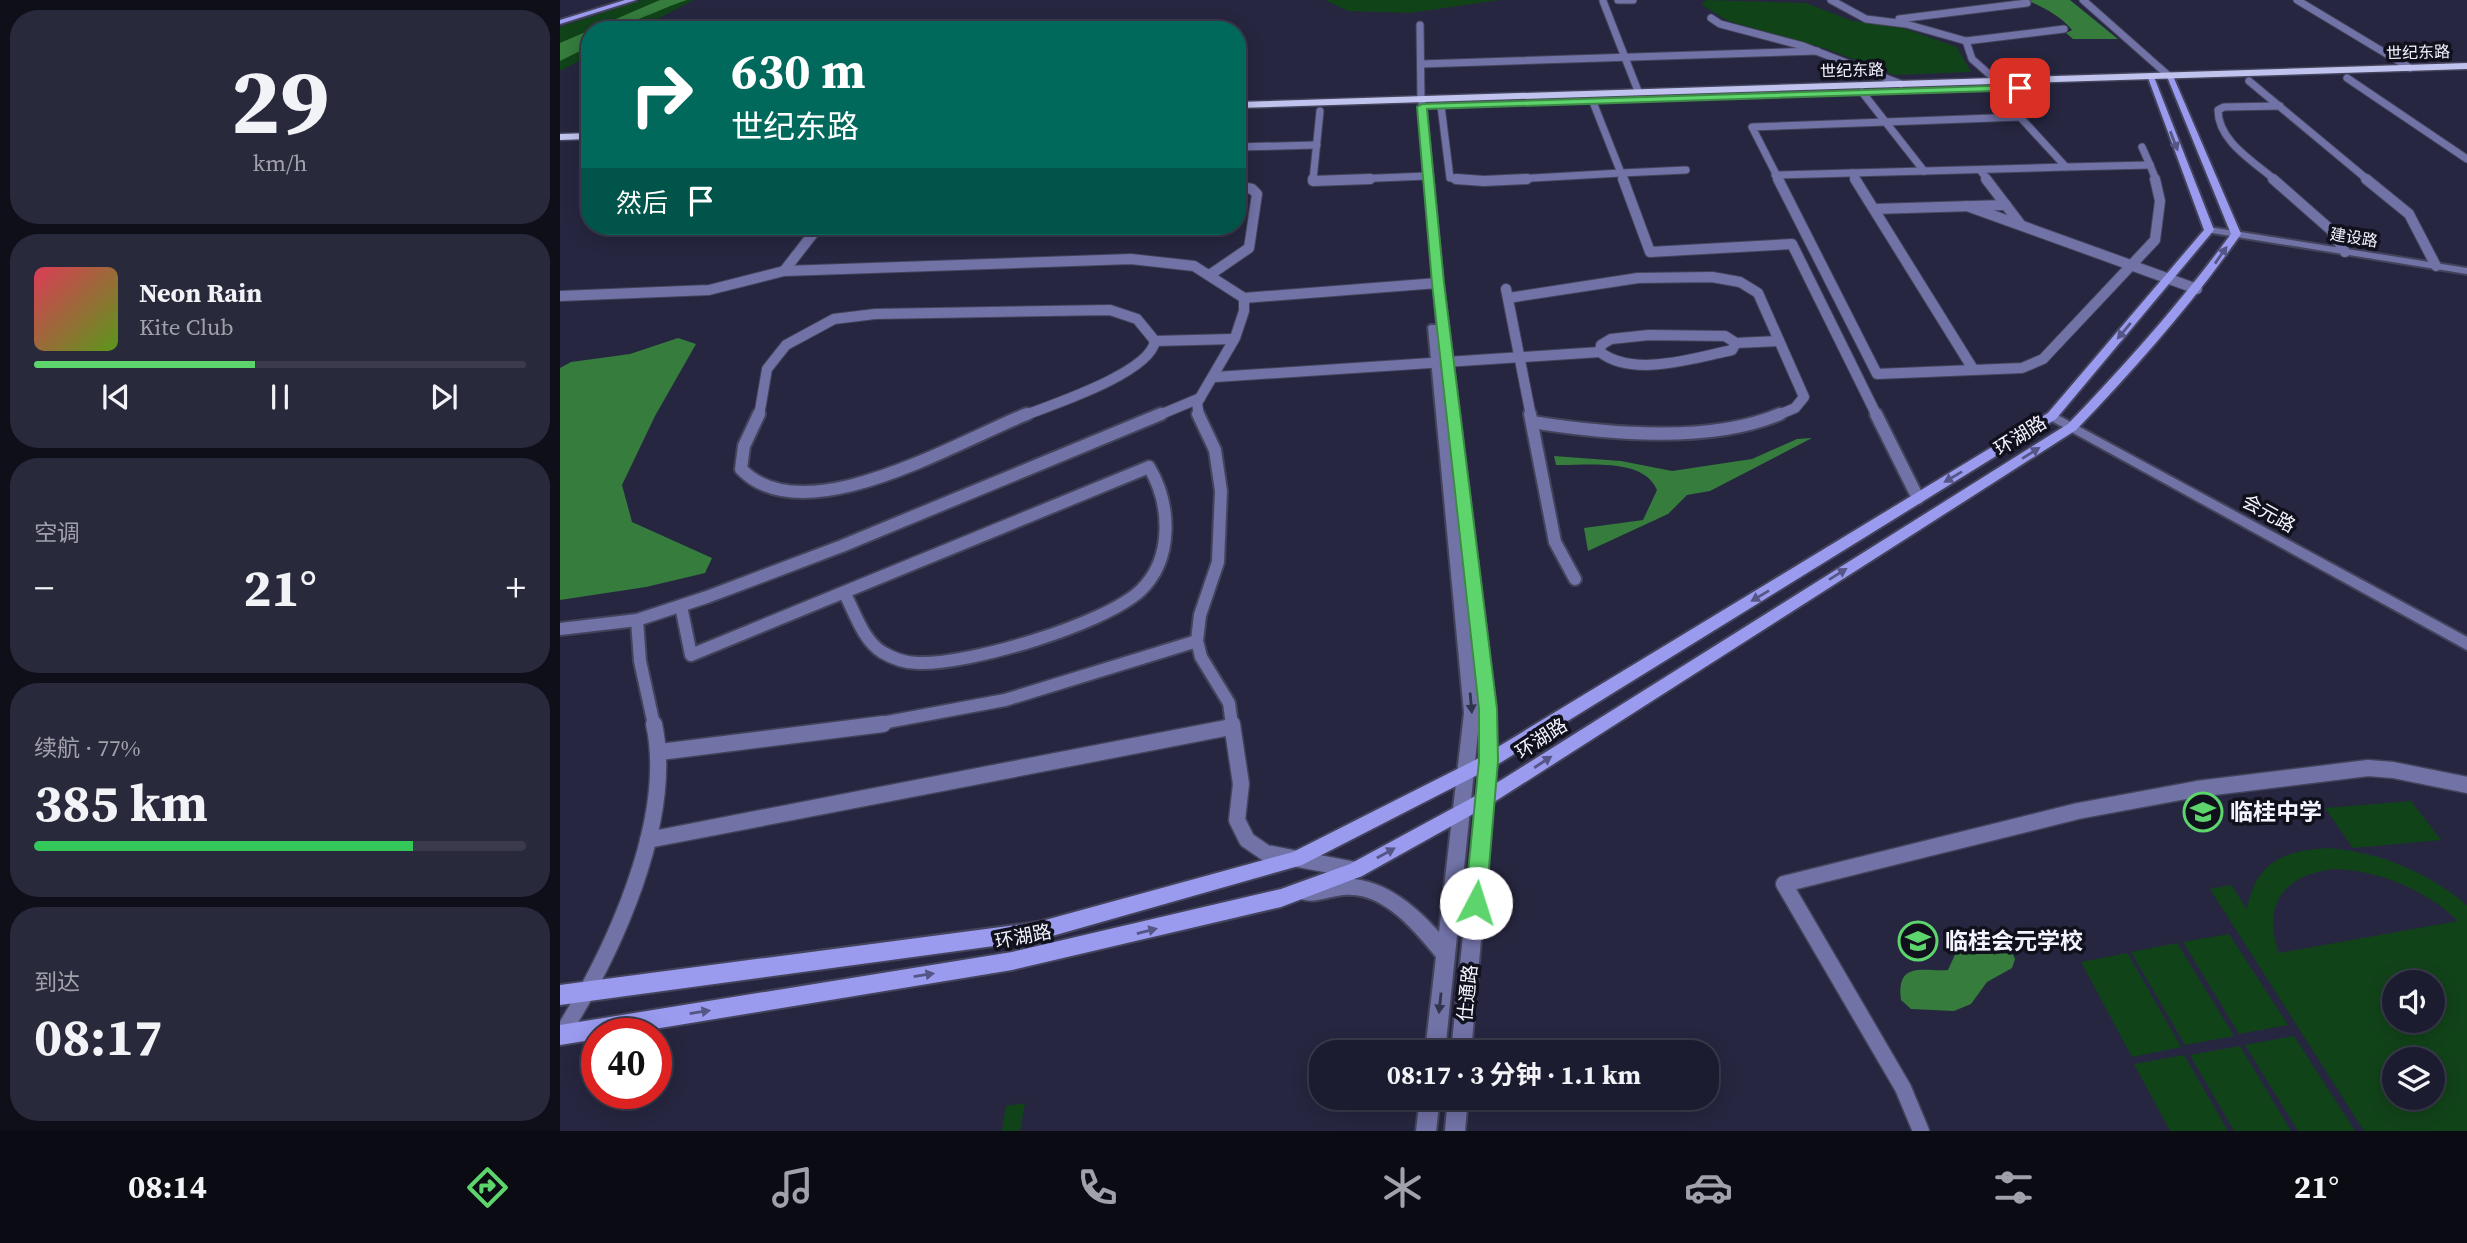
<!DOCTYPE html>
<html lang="zh">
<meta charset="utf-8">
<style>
body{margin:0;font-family:"Source Serif 4","Noto Sans SC",serif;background:#29293c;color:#f1f3f6;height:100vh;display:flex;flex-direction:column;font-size:26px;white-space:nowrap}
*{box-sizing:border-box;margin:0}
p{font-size:23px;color:#a0a1ab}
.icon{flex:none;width:38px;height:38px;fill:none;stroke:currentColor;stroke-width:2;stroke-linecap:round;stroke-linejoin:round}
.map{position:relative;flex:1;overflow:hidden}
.side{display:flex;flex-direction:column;gap:10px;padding:10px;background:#0f0f1a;width:560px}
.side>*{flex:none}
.guide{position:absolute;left:21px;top:21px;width:665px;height:214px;border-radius:28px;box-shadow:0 4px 18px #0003,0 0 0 2px #3a3a4c;background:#00695c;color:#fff;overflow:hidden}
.buttons{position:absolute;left:1822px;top:970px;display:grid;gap:14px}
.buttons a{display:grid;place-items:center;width:63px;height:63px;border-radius:50%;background:#1c1c30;box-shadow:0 4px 18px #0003,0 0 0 2px #3a3a4c;font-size:35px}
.speed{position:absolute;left:21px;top:1018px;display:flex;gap:14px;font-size:35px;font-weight:700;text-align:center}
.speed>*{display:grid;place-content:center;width:91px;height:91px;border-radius:50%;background:#1c1c30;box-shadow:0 4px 18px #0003,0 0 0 2px #3a3a4c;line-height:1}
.speed .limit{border:10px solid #d22;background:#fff;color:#111}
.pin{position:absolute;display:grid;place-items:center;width:60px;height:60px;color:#fff;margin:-30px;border-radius:14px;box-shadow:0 4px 10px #0006}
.me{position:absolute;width:77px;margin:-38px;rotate:5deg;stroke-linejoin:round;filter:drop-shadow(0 0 5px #0008)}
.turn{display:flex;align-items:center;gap:24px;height:147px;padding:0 35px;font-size:32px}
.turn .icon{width:91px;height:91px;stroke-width:2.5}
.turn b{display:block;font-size:49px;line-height:60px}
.then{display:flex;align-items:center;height:66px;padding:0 35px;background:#0003;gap:14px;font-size:26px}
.big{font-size:52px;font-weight:700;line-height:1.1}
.side .tile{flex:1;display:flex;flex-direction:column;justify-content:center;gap:10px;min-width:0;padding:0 24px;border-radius:28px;background:#29293c}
.side .dial{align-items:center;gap:0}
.dial b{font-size:91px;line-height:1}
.song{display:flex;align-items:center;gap:21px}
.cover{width:84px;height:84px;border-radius:10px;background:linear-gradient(135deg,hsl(350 70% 55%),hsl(90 70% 35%))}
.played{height:7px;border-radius:4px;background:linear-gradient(90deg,#5ed56c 45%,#3a3a4c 45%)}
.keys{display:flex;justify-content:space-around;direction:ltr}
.heat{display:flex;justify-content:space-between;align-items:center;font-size:38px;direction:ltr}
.charge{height:10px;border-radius:5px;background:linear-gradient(90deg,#34c759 77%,#3a3a4c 0)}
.trip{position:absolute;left:749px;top:1040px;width:410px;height:70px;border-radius:28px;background:#1c1c30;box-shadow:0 4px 18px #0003,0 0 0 2px #3a3a4c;font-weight:700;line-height:70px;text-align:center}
.tab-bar{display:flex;height:112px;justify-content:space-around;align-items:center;background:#0b0b13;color:#a0a1ab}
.tab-bar .icon{width:49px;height:49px}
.tab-bar .active{color:#5ed56c}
.tab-bar b{font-size:32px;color:#f1f3f6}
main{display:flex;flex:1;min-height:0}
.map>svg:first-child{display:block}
.green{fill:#114319;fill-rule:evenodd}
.water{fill:#357c3d}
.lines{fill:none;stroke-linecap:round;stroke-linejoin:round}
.minor-far3-casing{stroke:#43435b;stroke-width:9}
.minor-far2-casing{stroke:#43435b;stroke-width:12}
.minor-far1-casing{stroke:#43435b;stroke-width:16}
.minor-casing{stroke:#43435b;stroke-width:19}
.tertiary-casing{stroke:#43435b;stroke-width:4}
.secondary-casing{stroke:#43435b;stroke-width:4}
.primary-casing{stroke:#43435b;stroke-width:3}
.minor-far3{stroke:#7172a6;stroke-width:7}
.minor-far2{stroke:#7172a6;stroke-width:10}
.minor-far1{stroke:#7172a6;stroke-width:12}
.minor{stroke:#7172a6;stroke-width:16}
.tertiary{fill:#7172a6;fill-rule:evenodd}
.secondary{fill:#9a9bef;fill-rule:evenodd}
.primary{fill:#c1c3ef;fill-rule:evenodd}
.oneway{fill:#555686}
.oneway2{fill:#32334c}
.route{fill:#5ed56c;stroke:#3d8a46;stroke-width:2}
.labels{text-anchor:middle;stroke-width:7;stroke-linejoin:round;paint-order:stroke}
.far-street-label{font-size:16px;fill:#f3f4ff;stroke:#10111c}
.street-label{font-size:19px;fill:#f3f4ff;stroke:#10111c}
.near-poi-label{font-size:23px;font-weight:bold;fill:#f3f4ff;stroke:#10111c;text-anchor:start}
</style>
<main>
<section class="side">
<div class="tile dial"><b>29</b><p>km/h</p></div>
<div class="tile">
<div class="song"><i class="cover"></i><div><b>Neon Rain</b><p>Kite Club</p></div></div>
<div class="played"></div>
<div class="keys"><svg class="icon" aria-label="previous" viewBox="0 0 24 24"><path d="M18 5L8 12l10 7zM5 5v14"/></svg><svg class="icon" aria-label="pause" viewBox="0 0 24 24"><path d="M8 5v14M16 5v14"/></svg><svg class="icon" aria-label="next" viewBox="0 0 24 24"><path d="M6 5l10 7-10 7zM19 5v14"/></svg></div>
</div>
<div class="tile"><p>空调</p>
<div class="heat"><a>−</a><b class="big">21°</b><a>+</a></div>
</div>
<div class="tile"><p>续航 · 77%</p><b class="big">385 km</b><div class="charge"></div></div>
<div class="tile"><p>到达</p><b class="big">08:17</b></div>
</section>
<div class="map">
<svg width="1907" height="1131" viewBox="0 0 1907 1131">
<rect width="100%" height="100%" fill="#262640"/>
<g class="green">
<polygon points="82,0 134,0 76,30 30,30 30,55 0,71 0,27"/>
<polygon points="765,0 940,0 850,13 788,11"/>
<polygon points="1145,0 1246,3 1293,21 1340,27 1397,47 1411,72 1334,75 1267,49 1168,21 1142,5"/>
<polygon points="1851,801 1881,840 1793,848 1765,808"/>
<path d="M1768,848c52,4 99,24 139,57v226h-103l-154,-242 21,-4 16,24c9,-47 36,-58 81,-61zM1774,869c45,1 92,21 124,52l-179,32c-18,-50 6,-78 55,-84zM1834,982h38v38h-38zM1834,1059h38v38h-38z"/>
<polygon points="1669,934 1728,1025 1679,1034 1623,942"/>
<polygon points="1617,943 1674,1036 1625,1045 1571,952"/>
<polygon points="1568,953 1568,954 1621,1047 1572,1057 1521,962"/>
<polygon points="1733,1036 1734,1036 1795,1131 1738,1131 1685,1045"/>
<polygon points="1680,1046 1731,1131 1674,1131 1630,1055"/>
<polygon points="1624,1055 1668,1131 1610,1131 1574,1064"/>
<polygon points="465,1103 460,1131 442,1131 446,1106"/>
</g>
<g class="water">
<path d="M100,0h27c-32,10 -63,30 -97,30v16l-30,15v-18z"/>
<path d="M1467,0h43l48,39h-45l-7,-6 6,-3c-13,-15 -28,-22 -45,-30z"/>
<polygon points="118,338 136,344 95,416 62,485 72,522 152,558 145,573 86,587 0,600 0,368 11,362 70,354"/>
<path d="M1252,438l-102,53 -23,4 -19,19 -80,37 -4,-23 59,-8 14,-30c-14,-33 -71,-24 -101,-25l-2,-9 67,5 51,10 80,-12 45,-20z"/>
<path d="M1417,928c18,2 31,15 38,31l-3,9 -25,14 -16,22 -17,7 -43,-2 -10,-9c-5,-40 23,-28 47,-30l14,-31z"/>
</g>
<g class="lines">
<defs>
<g id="minor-far3">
<polyline points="1058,0 1073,0"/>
<polyline points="1271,0 1306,19 1346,24 1406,41 1504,29"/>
<polyline points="1523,0 1609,76"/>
<polyline points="1737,0 1850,68"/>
<polyline points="1043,1 1078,91"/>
<polyline points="1151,18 1160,24 1243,46 1341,84"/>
<polyline points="1339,19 1467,3"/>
<polyline points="860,25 861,99"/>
<polyline points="1406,41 1412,59 1438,82"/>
<polyline points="861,64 1257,51"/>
<polyline points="1787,78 1907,159"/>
<polyline points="1689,81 1808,180"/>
<polyline points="1302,92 1364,171"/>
<polyline points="1033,102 1061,173 1126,170"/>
<polyline points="881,106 890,178 916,180"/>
<polyline points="677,147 757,145"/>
<polyline points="1582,147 1590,165"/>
<polyline points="1590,165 1596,180"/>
<polyline points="1420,170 1428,180"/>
<polyline points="1292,173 1296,180"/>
<polyline points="1215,175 1506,167"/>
<polyline points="753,180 760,111"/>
<polyline points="770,180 867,176"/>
<polyline points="937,180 1061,173 1064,180"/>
<polyline points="1219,180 1192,127 1460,117 1506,167 1590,165"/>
<path d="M1715,180c-22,-19 -57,-39 -57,-70l6,-3 56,-1"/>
</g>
<g id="minor-far2">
<polyline points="753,179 753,181 810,179"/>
<polyline points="896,179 924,181 967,179"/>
<polyline points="1063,179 1090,252 1232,244 1317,416"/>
<polyline points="1218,179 1317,374 1462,368 1483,359 1595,240 1600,201 1595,179"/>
<polyline points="1295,179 1413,369"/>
<polyline points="1426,179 1461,225"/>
<polyline points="1713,179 1771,230 1785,252"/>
<polyline points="1806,179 1849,214 1876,266"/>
<polyline points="1407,206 1637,289"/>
<polyline points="1314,209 1446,205"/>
<polyline points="224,271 259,226"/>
<polyline points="651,274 689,248 697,194 692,189 677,186"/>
<polyline points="946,289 971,416"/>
<polyline points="0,296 149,290 224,271 571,259 634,266 684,298 878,283"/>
<polyline points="948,298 1078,278 1152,277 1180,282 1198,293 1244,397 1235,408 1216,416"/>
<polyline points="595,341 673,339"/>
<polyline points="1040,352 1041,345 1051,339 1089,335 1165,336 1176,343 1219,341"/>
<path d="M1040,352c33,26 95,6 132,-2l4,-7"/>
<polyline points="655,377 1040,352"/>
<polyline points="199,416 207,369 226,345 274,319 315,314 550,310 577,319 595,341"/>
<path d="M463,416c28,-11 127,-43 132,-75"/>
<polyline points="597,416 640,398"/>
<polyline points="639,416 637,403 675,338 684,311 684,298"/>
</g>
<g id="minor-far1">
<path d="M199,414l-15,32 -3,23c63,66 217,-28 286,-55"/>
<polyline points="638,414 655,450 661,491 658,562 640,615 637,641 641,657 669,703 672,725"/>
<polyline points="970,414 995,542 1015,579"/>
<polyline points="1316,414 1358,498"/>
<path d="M972,422c75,12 177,22 248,-8"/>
<path d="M121,606l10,49 458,-188c22,37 25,92 -9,124 -37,34 -172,74 -222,72 -12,0 -26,-5 -36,-11 -19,-12 -27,-39 -37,-58"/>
<polyline points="77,620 80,661 94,725"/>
<polyline points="0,629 77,620 147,597 282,546 601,414"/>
<polyline points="311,725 445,700 637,641"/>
</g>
<g id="minor">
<polyline points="672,724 681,784 677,820 687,840 706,853 796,870"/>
<polyline points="100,752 323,724"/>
<polyline points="88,840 671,727"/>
<path d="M1,1035c51,-81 114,-214 93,-311"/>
<polyline points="1361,1131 1343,1088 1224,884 1518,811 1637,789 1808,768 1833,770 1907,785"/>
</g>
<g id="tertiary">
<path d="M858,97l7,2 18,184 53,426 1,52 -26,291h-20l30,-291 -1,-52 -10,-95 10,99 -35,339h-20l11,-95c-22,-27 -54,-66 -92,-62 -14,1 -30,9 -43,4l-3,-6 3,-6c57,-23 100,2 138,45l25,-219 -36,-386 2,-2h7z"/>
<polygon points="1649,227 1907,268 1907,274 1646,232 1644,230"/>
<polygon points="1492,412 1907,637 1907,650 1488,419 1486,416 1488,413"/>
<polygon points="860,1097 880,1097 876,1131 856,1131"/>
<polygon points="888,1097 908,1097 905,1131 885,1131"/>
</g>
<g id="secondary">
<polygon points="65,0 76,0 0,24 0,20"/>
<path d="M1606,74l7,2 68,158c-49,70 -105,134 -165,196l-585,374 -129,72 -81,31 -269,63 -388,64h-27v5l-37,6v-20l452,-73 269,-63 69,-25 129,-70 589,-370c58,-60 113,-122 163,-190z"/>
<polygon points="1587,75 1594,77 1654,230 1496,419 935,766 742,865 478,940 0,1005 0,985 478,922 733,852 923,756 1488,413 1644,230"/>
</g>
<g id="primary">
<polygon points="1907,63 1907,69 677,108 677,102"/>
<polygon points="30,133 30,139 0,140 0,134"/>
</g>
</defs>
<use href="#minor-far3" class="minor-far3-casing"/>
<use href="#minor-far2" class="minor-far2-casing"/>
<use href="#minor-far1" class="minor-far1-casing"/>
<use href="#minor" class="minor-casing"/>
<use href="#tertiary" class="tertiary-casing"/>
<use href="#secondary" class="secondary-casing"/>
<use href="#primary" class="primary-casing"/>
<use href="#minor-far3" class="minor-far3"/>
<use href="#minor-far2" class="minor-far2"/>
<use href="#minor-far1" class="minor-far1"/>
<use href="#minor" class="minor"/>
<use href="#tertiary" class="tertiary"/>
<use href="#secondary" class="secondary"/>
<use href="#primary" class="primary"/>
</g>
<defs><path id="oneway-solid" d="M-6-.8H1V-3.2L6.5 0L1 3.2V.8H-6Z" transform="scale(1.75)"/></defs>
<g class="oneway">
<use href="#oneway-solid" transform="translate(1614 141) rotate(69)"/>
<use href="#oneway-solid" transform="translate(1661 255) rotate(-55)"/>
<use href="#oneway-solid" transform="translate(1564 331) rotate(130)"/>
<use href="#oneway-solid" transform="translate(1471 453) rotate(-32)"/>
<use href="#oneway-solid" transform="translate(1393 477) rotate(149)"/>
<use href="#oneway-solid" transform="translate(1278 574) rotate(-32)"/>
<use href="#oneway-solid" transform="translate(1200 596) rotate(149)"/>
<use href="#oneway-solid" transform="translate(983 762) rotate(-33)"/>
<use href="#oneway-solid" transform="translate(826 853) rotate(-29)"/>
<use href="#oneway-solid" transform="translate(587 931) rotate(-14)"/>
<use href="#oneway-solid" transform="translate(364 975) rotate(-9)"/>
<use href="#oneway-solid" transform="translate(140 1012) rotate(-9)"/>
</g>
<g class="oneway2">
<use href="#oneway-solid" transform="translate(911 703) rotate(85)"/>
<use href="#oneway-solid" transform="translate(880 1003) rotate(96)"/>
</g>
<polygon class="route" points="1460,85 1464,90 867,109 884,283 937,709 938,761 926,903 923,910 916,913 908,910 905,903 919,761 919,709 872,283 857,107 862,104"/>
<defs>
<symbol id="school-ring" viewBox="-11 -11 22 22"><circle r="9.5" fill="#10111c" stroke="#5ed56c" stroke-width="1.5"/><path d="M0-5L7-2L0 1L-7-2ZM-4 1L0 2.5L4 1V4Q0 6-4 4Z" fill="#5ed56c"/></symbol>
</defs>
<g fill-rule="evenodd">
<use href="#school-ring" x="1621" y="790" width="44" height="44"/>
<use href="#school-ring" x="1336" y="919" width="44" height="44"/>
</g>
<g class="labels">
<g class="far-street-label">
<text transform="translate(1858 52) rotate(-2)" y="6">世纪东路</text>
<text transform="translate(1292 70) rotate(-2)" y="6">世纪东路</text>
<text transform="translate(1794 237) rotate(9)" y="6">建设路</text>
</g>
<g class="street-label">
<text transform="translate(1460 435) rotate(-32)" y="7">环湖路</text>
<text transform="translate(1709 513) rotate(29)" y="7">会元路</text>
<text transform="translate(981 738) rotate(-33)" y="7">环湖路</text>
<text transform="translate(463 936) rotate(-11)" y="7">环湖路</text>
<text transform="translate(907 993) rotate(-84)" y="7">仕通路</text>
</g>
<g class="near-poi-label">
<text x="1670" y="820">临桂中学</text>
<text x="1385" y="949">临桂会元学校</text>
</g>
</g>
</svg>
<div class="buttons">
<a><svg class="icon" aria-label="sound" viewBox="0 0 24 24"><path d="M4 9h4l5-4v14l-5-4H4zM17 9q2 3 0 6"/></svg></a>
<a><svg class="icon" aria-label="layers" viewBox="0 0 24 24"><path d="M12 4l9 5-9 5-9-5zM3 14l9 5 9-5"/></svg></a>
</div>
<div class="speed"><div class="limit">40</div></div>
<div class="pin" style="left:1460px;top:88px;background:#d93025"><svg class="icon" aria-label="arrive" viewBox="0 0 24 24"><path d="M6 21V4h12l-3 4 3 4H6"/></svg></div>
<svg class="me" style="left:916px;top:903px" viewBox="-20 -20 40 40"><circle r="19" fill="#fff"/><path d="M0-13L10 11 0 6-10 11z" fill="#5ed56c"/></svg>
<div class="trip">08:17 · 3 分钟 · 1.1 km</div>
<div class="guide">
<div class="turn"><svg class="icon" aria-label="right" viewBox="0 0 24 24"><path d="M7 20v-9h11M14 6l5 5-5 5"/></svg><div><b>630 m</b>世纪东路</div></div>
<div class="then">然后<svg class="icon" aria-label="arrive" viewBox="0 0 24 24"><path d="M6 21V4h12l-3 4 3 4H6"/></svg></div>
</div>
</div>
</main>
<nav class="tab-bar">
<b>08:14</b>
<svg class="icon active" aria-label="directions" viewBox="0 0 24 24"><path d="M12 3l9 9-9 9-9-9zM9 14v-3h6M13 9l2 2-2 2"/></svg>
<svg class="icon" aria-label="music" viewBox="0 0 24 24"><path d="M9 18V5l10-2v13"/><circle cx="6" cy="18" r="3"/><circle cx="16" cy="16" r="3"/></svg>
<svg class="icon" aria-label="phone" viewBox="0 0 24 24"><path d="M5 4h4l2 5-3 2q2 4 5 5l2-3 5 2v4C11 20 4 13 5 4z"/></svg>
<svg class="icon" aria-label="climate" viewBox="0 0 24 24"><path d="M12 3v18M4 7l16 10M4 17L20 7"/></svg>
<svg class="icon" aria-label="car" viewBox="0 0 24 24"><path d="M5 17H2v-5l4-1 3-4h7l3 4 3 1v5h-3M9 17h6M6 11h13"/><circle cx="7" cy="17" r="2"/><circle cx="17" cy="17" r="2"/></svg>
<svg class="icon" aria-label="filters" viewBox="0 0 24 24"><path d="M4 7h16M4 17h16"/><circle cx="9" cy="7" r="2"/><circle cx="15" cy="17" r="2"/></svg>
<b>21°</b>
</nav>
